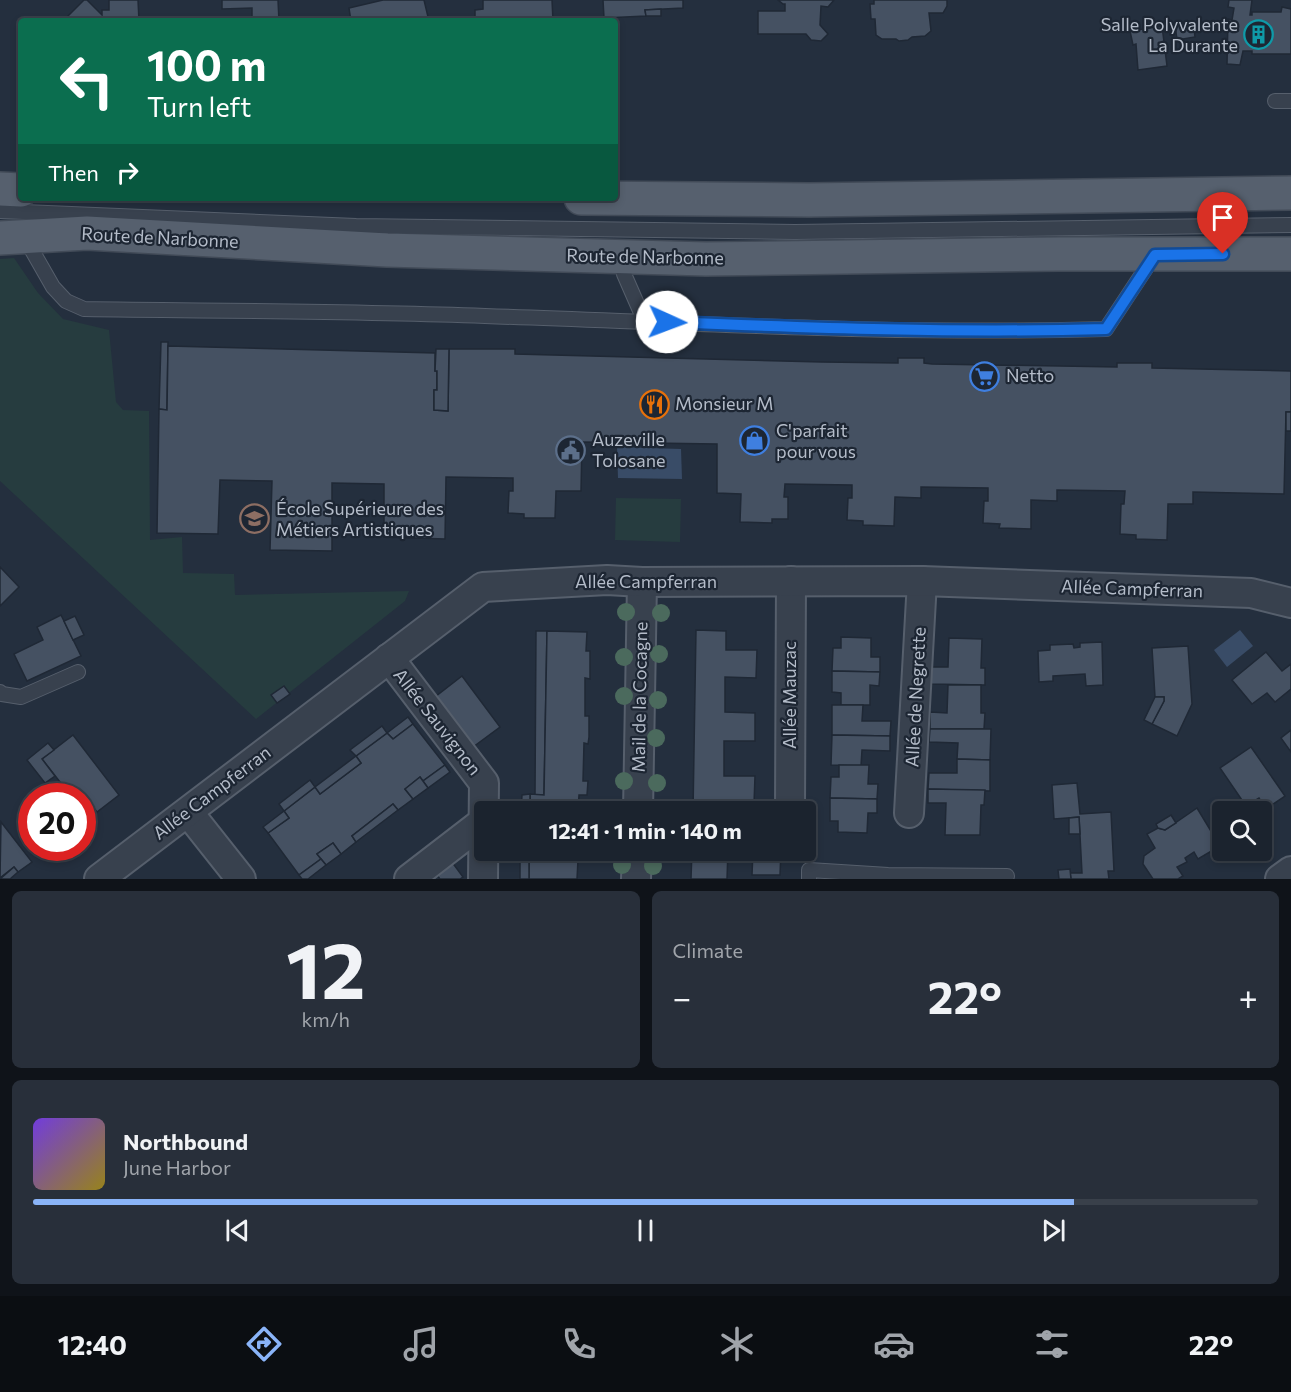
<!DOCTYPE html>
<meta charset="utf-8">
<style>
body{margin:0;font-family:Commissioner,sans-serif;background:#282f3a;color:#f1f3f6;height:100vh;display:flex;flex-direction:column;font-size:22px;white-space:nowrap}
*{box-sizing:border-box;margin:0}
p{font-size:20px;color:#a0a4aa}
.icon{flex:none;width:33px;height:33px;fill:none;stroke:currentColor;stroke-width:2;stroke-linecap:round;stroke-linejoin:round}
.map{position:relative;height:879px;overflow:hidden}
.sheet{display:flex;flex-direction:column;gap:12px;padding:12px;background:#0f1319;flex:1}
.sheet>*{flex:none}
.hud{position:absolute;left:18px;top:18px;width:600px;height:183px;border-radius:6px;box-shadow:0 3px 9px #0003,0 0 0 2px #39404a;background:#0b6e4f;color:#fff;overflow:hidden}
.tools{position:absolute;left:1212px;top:801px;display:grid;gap:12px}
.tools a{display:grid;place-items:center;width:60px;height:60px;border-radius:6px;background:#1b232e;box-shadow:0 3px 9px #0003,0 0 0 2px #39404a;font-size:30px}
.speed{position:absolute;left:18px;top:783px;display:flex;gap:12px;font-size:30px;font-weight:700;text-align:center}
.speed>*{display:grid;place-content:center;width:78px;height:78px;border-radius:50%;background:#1b232e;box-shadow:0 3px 9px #0003,0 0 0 2px #39404a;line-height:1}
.speed .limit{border:9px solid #d22;background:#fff;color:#111}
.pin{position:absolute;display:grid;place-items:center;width:51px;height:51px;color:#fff;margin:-62px -26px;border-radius:50% 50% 50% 0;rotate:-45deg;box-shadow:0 0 6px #0007}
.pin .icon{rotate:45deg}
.me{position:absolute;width:66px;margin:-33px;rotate:92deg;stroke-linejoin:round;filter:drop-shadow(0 0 4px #0008)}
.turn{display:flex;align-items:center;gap:21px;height:126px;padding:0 30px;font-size:27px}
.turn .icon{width:78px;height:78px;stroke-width:2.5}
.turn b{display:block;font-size:42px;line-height:51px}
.then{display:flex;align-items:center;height:57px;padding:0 30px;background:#0003;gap:12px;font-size:22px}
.big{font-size:45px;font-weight:700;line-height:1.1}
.sheet .widget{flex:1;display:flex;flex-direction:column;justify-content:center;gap:9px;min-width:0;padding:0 21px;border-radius:9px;background:#282f3a}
.sheet .dial{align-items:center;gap:0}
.dial b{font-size:78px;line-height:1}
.song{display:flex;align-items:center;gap:18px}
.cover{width:72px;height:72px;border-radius:9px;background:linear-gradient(135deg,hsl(260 70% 55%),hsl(50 70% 35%))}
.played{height:6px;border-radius:3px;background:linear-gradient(90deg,#8ab4f8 85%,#39404a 85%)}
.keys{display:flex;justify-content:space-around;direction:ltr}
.heat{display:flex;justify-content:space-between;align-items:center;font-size:33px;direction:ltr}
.sheet .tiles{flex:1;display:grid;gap:12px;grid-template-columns:1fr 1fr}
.widget:last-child{grid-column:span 2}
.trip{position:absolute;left:474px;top:801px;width:342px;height:60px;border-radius:6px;background:#1b232e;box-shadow:0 3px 9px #0003,0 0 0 2px #39404a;font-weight:700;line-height:60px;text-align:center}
.tab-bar{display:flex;height:96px;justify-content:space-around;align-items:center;background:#0b0e12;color:#a0a4aa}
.tab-bar .icon{width:42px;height:42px}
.tab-bar .selected{color:#8ab4f8}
.tab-bar b{font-size:27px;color:#f1f3f6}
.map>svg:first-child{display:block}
.green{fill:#263c3f}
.water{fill:#394c67}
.building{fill:#455162;stroke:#1f2835;stroke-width:1.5}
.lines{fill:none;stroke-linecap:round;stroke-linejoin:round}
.lane-casing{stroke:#565f6c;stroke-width:16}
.street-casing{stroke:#565f6c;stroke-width:32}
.primary-casing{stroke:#414a57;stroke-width:36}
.lane{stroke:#38414e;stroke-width:14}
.street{stroke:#38414e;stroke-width:28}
.primary{stroke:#56606e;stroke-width:33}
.tree{fill:#4b6a5d}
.route-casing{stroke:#114b97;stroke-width:15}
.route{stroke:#1a73e8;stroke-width:10}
.labels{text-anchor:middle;stroke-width:4.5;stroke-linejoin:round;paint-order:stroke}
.poi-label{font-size:18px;fill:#b4bcc9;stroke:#1d2633;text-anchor:start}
.street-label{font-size:18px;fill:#b4bcc9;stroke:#1d2633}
</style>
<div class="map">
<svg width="1291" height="879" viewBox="0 0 1291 879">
<rect width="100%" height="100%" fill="#242f3e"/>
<g class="green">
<polygon points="14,258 38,293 63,319 109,330 116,402 123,410 149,411 150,540 182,537 183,573 234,574 235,595 409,591 405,601 256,719 0,481 0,259"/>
<polygon points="616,498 681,499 680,542 615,540"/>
</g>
<g class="water">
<polygon points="617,447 681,449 682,479 618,478"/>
<polygon points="1240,630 1253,646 1227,667 1214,650"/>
</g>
<g class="building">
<polygon points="84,0 87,0 102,15 102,10 109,10 109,0 138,0 139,21 63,21"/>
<polygon points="222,0 278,0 279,21 233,21 233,18 252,18 252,8 222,9"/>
<polygon points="383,0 424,0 429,21 351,21 349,8"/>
<polygon points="483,0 552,0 553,21 475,21 475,10 483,9"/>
<polygon points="603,0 683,0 683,8 645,10 646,16 604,18"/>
<polygon points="778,0 834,0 828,7 821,6 820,25 828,34 821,41 811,40 806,34 758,34 758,11 785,11 785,4 783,4"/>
<polygon points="874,0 947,0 947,6 943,13 929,13 931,31 925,36 912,37 908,40 899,41 896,39 882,39 876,35 875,19 871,19 870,4 874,4"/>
<polygon points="1229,0 1252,0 1250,15 1252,15 1252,12 1281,12 1282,7 1291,9 1291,54 1252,54 1252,51 1243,51 1240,65 1227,64 1228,19 1232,20 1234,8 1228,7"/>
<polygon points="661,9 661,16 646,16 645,10"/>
<polygon points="1193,22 1195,37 1177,40 1175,24"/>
<polygon points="1162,26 1167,66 1138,70 1136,44 1133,45 1130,31"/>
<polygon points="161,342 168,342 167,410 159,409"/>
<polygon points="168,346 435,353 435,371 437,371 437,390 434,390 434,410 448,411 449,349 515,349 515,354 822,362 898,363 898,358 924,358 924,363 932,364 1117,367 1117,363 1152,363 1152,368 1291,371 1291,412 1286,412 1284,494 1193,492 1193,504 1168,504 1167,540 1136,539 1136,535 1120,534 1121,504 1124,504 1125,491 1057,490 1057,501 1031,500 1031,529 999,528 1000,524 983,523 984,501 988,501 988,488 921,487 921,498 895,497 894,526 863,525 863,521 847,520 848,498 852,498 852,485 785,484 784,497 788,497 788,519 772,519 772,523 740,522 741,494 717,493 717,444 582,442 581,491 556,491 555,518 524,518 524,514 508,513 509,491 513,491 513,478 446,477 445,539 384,537 384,484 332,483 332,551 270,550 272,481 220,480 218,534 157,533 159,409 167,410"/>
<polygon points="436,349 449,349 448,411 434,410 434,390 437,390 437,371 435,371"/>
<rect x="1286" y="412" width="5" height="19"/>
<polygon points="0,567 19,587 0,606"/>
<polygon points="61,615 81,656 27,681 14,654 43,640 37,627"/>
<polygon points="75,616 84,635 73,640 64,621"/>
<polygon points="696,630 726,631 726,650 757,650 756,678 725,677 725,712 755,713 755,741 724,741 724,776 755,776 754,804 724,804 723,812 693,812"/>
<polygon points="536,631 547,631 544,795 535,795"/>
<polygon points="547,631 587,632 586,651 590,651 590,679 585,678 585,716 589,716 589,737 588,744 584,743 583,781 588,781 587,795 579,795 578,812 530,812 530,794 544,795"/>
<polygon points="841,637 871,638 871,657 880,657 880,672 832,671 833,648 841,648"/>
<polygon points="949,638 982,639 981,668 985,668 985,685 930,684 931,667 948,667"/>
<polygon points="1102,642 1103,685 1086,686 1085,674 1053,676 1053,681 1039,682 1038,651 1050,650 1050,645 1073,644 1074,648 1080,647 1080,643"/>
<polygon points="1188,646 1192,704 1177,736 1152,724 1164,701 1164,697 1155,697 1152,648"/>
<polygon points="1266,652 1282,671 1291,664 1291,689 1275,702 1267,693 1252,704 1232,680"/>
<polygon points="832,671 880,672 879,686 870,685 870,705 841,705 841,693 832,692"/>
<polygon points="462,676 500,727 473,747 435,697"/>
<polygon points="948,685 981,685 981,713 985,713 984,729 930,729 930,712 947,713"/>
<polygon points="284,686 290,694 277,703 271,695"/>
<polygon points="1155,697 1164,697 1164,701 1152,724 1144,720"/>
<polygon points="832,705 863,705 862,721 891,721 890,736 832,735"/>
<polygon points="408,717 413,724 393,739 387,733"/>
<polygon points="413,724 445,765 423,781 420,777 405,789 413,799 398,810 393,804 352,836 356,842 341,854 333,843 317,854 321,859 299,875 268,833 289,818 284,811 315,787 320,794 361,763 356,756 387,733 393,739"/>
<polygon points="382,726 387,733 356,756 350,750"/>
<polygon points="930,729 991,729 990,760 957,759 958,743 929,742"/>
<polygon points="1291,730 1291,752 1281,738"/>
<polygon points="73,735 119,795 97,812 85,797 82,798 82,796 71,796 42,759"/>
<polygon points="832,735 890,736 890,751 862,750 861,766 831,765"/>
<polygon points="48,743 54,750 42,759 55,776 45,783 27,760"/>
<polygon points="1251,747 1285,796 1266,809 1259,798 1246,806 1220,768"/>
<polygon points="356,756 361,763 320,794 315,787"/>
<polygon points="957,759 990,760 990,791 928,789 929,773 957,773"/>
<polygon points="445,765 450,772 428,788 423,781"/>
<polygon points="839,765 869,765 868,784 878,784 877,799 830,798 831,777 839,777"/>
<polygon points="420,777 428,788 413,799 405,789"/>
<polygon points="310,780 315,787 284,811 279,804"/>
<polygon points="1077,783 1080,814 1111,812 1114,871 1108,871 1109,879 1071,879 1070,873 1082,873 1079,817 1054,819 1052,785"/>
<polygon points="928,789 985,790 984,805 981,805 980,835 945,835 946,803 928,803"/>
<polygon points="530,794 530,812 521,812 522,795"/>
<polygon points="830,798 877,799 877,813 868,813 867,833 838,832 838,821 830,821"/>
<polygon points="393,804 398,810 356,842 352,836"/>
<polygon points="1197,808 1220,846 1198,859 1194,852 1185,858 1187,862 1177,867 1183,876 1178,879 1153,879 1143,864 1144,856 1155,848 1147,834 1158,828 1165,830"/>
<polygon points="284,811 289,818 268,833 263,827"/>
<polygon points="1171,815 1176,823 1165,830 1158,828 1156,824"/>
<polygon points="1079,817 1080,834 1069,834 1069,818"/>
<polygon points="1,822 32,862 18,872 14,867 0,878"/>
<polygon points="333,843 341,854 326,865 317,854"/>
<polygon points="521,850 572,850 572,860 578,860 577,879 529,879 529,859 520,859"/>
<polygon points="692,850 728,850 727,879 691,879"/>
<polygon points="753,850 781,850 780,875 752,875"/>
<polygon points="449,858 463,877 460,879 440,879 433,870"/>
<polygon points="321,859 326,865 308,879 302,879 299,875"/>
<rect x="520" y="859" width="9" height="20"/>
<polygon points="14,867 18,872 10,879 0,879"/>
<polygon points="1070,869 1071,879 1059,879 1058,870"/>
</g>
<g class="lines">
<defs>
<g id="lane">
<polyline points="1275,101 1291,101"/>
<polyline points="0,211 356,226 795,232 1291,225"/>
<path d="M25,238l28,49 13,14 18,8c134,2 267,2 401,7 207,7 414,19 621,13l48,-73"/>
<polyline points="620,257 624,274 645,322"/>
<polyline points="0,692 2,694 21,697 78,672"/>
<polyline points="809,879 809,870 888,875 1007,876"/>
</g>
<g id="street">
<polyline points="389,658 484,783 483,879"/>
<polyline points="790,809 791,581"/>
<polyline points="188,812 241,879"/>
<polyline points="638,812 642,582"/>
<polyline points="909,813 922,581"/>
<polyline points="99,879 483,587 607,580 642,582 922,581 1251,593 1291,603"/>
<polyline points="409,879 483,822"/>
<polyline points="636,879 637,850"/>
<polyline points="1280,879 1291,871"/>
</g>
<g id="primary">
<polyline points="0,189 21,190"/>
<polyline points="581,198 809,200 1291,193"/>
<polyline points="0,238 87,233 387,250 706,259 1060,254 1291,254"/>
</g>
</defs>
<use href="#lane" class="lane-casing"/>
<use href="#street" class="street-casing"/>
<use href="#primary" class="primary-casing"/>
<use href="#lane" class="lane"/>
<use href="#street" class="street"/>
<use href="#primary" class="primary"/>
</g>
<g class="tree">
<circle cx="626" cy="612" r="9"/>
<circle cx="661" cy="613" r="9"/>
<circle cx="659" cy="654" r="9"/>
<circle cx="624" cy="657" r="9"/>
<circle cx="624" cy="696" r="9"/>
<circle cx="658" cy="700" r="9"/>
<circle cx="656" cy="738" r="9"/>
<circle cx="624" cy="781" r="9"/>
<circle cx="657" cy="783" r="9"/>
<circle cx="622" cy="865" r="9"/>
<circle cx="653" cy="866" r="9"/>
</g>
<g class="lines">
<defs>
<path id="route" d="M667,322c146,6 293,11 439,7l49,-74 68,-1"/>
</defs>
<use href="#route" class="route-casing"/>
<use href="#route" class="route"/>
</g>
<defs>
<symbol id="building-ring" viewBox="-11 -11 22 22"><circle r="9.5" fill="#1d2633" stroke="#0f9aa8" stroke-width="1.5"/><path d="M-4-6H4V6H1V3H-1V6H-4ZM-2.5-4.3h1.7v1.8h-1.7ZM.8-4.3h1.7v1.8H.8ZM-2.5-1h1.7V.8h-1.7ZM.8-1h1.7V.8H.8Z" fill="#0f9aa8"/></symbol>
<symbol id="supermarket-ring" viewBox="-11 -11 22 22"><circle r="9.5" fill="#1d2633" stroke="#3f7fe0" stroke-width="1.5"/><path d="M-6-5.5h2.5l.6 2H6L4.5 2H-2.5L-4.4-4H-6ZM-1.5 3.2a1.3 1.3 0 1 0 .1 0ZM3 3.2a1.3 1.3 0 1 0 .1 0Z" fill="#3f7fe0"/></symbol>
<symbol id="restaurant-ring" viewBox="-11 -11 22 22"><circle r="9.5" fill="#1d2633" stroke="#e8710a" stroke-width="1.5"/><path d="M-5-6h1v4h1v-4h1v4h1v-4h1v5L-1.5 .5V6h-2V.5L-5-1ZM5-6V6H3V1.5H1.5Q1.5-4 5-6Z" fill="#e8710a"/></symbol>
<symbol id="shop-ring" viewBox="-11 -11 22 22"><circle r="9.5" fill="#1d2633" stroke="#3f7fe0" stroke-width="1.5"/><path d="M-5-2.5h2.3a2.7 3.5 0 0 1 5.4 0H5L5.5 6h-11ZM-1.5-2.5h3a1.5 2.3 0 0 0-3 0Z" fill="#3f7fe0"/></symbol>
<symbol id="civic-ring" viewBox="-11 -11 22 22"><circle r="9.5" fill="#1d2633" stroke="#5c6f8a" stroke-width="1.5"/><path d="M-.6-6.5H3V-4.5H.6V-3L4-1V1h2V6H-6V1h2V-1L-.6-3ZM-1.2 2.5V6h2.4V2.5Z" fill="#5c6f8a"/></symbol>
<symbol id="university-ring" viewBox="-11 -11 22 22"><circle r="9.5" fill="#1d2633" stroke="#8d6e63" stroke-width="1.5"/><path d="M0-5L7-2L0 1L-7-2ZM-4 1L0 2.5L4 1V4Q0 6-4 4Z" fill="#8d6e63"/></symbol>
</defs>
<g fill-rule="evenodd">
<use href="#building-ring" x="1242" y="18" width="33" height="33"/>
<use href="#supermarket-ring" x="968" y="360" width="33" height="33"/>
<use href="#restaurant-ring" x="638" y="388" width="33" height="33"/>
<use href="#shop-ring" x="738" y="424" width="33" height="33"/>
<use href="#civic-ring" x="554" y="434" width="33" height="33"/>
<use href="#university-ring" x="238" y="502" width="33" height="33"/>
</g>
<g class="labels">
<g class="poi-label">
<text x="1238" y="31" text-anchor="end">Salle Polyvalente<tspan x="1238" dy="21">La Durante</tspan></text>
<text x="1006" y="382">Netto</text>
<text x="675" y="410">Monsieur M</text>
<text x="776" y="437">C'parfait<tspan x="776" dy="21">pour vous</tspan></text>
<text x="592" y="446">Auzeville<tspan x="592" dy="21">Tolosane</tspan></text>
<text x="276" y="515">École Supérieure des<tspan x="276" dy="21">Métiers Artistiques</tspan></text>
</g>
<g class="street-label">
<text transform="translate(160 238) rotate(3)" y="6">Route de Narbonne</text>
<text transform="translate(645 257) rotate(1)" y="6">Route de Narbonne</text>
<text x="646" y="588">Allée Campferran</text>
<text transform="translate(1132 589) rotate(2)" y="6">Allée Campferran</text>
<text transform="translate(790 695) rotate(-90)" y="6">Allée Mauzac</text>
<text transform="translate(640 697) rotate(-89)" y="6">Mail de la Cocagne</text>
<text transform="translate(916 697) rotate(-87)" y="6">Allée de Negrette</text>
<text transform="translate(437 722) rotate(52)" y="6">Allée Sauvignon</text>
<text transform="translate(212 793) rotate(-37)" y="6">Allée Campferran</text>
</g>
</g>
</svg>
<div class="tools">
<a><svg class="icon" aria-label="search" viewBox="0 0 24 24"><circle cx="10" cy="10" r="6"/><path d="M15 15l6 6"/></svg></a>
</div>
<div class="speed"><div class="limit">20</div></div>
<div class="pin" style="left:1223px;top:254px;background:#d93025"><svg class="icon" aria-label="arrive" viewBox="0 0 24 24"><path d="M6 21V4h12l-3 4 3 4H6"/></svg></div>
<svg class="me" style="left:667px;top:322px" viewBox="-20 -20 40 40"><circle r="19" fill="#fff"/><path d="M0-13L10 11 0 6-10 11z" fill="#1a73e8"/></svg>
<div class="trip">12:41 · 1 min · 140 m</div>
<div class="hud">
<div class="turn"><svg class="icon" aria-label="left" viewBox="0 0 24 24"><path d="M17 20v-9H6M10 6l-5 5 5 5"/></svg><div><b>100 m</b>Turn left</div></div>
<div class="then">Then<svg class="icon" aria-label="right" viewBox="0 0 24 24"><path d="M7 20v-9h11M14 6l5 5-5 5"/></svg></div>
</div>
</div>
<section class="sheet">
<div class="tiles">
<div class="widget dial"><b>12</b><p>km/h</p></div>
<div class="widget"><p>Climate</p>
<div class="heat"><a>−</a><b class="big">22°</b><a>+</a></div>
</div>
<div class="widget">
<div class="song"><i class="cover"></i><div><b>Northbound</b><p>June Harbor</p></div></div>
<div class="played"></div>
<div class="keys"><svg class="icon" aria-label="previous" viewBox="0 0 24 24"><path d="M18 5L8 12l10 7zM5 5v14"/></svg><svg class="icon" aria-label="pause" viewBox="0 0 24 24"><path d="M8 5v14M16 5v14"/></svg><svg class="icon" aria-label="next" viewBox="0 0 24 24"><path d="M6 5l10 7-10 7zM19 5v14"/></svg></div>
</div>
</div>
</section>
<nav class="tab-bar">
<b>12:40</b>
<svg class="icon selected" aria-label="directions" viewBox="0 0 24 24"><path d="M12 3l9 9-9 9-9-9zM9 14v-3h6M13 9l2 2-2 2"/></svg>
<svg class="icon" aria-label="music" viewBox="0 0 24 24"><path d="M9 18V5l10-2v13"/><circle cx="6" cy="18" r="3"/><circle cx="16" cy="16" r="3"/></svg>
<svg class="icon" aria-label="phone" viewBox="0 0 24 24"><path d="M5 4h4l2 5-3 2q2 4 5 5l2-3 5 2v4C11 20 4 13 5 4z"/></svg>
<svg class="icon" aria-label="climate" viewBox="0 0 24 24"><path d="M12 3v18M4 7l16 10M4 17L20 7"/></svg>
<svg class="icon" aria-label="car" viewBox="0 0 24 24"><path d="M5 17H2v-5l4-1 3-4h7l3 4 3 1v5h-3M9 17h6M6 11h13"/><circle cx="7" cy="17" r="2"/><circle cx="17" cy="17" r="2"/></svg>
<svg class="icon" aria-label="filters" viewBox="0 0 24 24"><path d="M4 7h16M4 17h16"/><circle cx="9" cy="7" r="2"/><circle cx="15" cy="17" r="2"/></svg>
<b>22°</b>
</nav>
